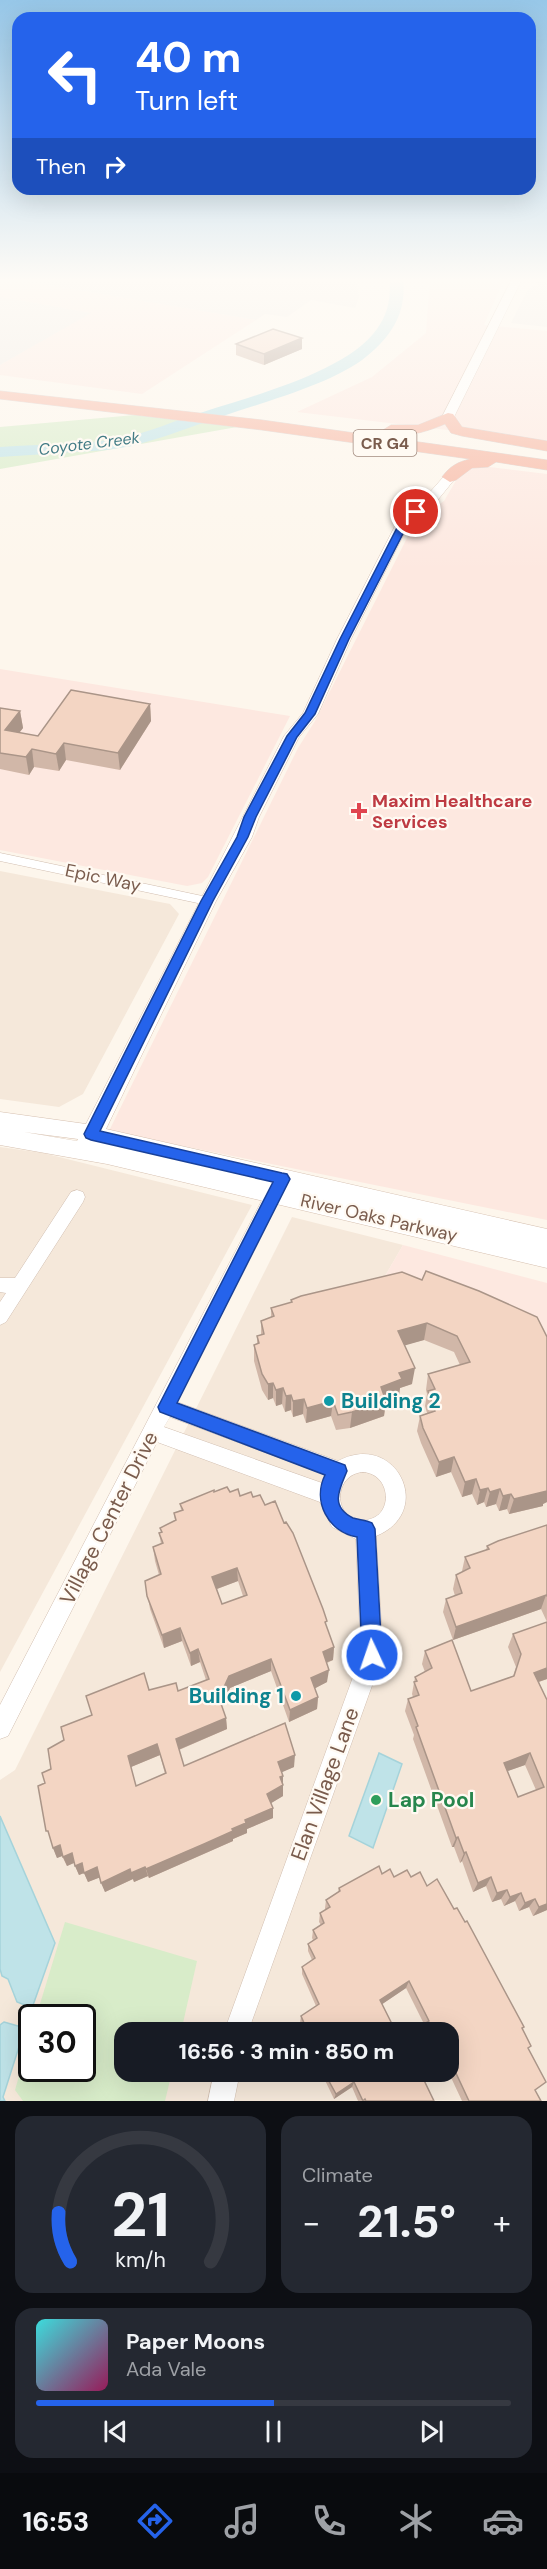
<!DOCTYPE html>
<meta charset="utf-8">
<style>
body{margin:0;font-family:"DM Sans",sans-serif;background:#242831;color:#f1f3f6;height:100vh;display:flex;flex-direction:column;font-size:22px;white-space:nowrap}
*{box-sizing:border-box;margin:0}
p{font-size:20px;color:#9ea1a6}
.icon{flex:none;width:33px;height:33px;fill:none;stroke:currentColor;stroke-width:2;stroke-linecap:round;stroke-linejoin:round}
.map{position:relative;height:2101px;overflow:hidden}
.panel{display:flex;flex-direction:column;gap:15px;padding:15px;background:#0d0f14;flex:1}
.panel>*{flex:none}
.top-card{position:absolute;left:12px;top:12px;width:524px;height:183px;border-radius:18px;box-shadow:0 6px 24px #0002;background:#2563eb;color:#fff;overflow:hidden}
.speed{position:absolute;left:18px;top:2004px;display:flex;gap:12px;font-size:30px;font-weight:700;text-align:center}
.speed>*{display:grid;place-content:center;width:78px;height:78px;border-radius:50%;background:#171b24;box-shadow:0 6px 24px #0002;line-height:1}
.speed .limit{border:3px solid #111;border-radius:9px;background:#fff;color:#111}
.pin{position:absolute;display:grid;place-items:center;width:51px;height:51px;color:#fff;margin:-26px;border:3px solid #fff;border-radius:50%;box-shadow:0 2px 6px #0007}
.me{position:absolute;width:66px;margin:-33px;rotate:357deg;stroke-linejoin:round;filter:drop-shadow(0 0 4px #0008)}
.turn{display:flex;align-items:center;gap:21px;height:126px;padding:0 24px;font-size:27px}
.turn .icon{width:78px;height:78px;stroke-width:2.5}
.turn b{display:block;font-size:42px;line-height:51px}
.then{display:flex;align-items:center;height:57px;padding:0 24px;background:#0003;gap:12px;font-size:22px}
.big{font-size:45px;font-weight:800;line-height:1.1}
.panel .card{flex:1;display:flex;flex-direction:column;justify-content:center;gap:9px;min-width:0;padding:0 21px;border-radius:18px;background:#242831}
.panel .dial{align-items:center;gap:0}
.dial svg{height:156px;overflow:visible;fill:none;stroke:#363941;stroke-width:7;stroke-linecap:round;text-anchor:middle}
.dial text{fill:#f1f3f6;stroke:none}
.song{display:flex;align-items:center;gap:18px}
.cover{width:72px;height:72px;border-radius:9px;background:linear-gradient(135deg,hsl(180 70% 55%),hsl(330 70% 35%))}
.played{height:6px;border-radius:3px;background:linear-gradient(90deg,#2563eb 50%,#363941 50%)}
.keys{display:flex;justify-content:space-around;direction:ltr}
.heat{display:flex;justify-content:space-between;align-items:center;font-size:33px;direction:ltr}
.panel .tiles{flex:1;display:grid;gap:15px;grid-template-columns:1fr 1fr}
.card:last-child{grid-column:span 2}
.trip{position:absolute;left:114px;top:2022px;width:345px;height:60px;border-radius:18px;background:#171b24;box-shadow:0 6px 24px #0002;font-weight:800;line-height:60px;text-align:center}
.tab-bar{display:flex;height:96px;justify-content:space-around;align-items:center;background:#090b0e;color:#9ea1a6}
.tab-bar .icon{width:42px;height:42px}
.tab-bar .active{color:#2563eb}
.tab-bar b{font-size:27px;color:#f1f3f6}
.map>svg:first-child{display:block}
.residential{fill:#f5e8da;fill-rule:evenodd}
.commercial{fill:#fde8e0}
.industrial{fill:#efe9e4}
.green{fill:#d8ecc9}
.water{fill:#bfe3e8;stroke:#a5d3da;stroke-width:1.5}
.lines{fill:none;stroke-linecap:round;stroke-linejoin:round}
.river{fill:#bfe3e8;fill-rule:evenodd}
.street-casing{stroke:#d1beb0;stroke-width:1}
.secondary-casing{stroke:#d6c0b0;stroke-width:1}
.highway-casing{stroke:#dad1cd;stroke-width:1}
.street{fill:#fff;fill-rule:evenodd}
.secondary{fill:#fff;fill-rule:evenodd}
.highway{fill:#f7b7a3;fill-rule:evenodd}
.wall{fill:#d1b7a8;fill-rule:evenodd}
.shaded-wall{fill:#aa9588}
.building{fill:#f3d5c3;stroke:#aa9588;stroke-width:1.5;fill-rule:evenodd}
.route{fill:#2563eb;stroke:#184099;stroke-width:1.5}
.health-dot{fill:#e0444e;stroke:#fffaf3;stroke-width:2}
.culture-dot{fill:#0f9aa8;stroke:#fffaf3;stroke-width:2}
.leisure-dot{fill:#2e9e5b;stroke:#fffaf3;stroke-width:2}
.labels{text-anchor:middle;stroke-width:4.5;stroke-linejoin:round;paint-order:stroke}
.far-water-label{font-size:16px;font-style:italic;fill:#437c86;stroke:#fffaf3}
.shield{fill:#fffaf3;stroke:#a28b7f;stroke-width:1.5}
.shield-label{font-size:16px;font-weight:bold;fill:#7a5c4d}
.health-label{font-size:18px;font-weight:bold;fill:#be3a42;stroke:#fffaf3;text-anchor:start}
.street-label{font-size:18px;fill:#7a5c4d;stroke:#fffaf3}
.near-culture-label{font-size:21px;font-weight:bold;fill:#0d838f;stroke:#fffaf3;text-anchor:start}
.near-street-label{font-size:21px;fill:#7a5c4d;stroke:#fffaf3}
.near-leisure-label{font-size:21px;font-weight:bold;fill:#27864d;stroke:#fffaf3;text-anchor:start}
</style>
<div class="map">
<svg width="547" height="2101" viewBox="0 0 547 2101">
<rect width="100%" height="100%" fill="#fdf6ec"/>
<g class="residential">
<polygon points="0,871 170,904 179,914 83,1094 59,1107 0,1099"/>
<polygon points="0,1147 43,1153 252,1205 0,1672"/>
<path d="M292,1217l111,28 -22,38 166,117v701h-547v-321l15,-10zM32,2018h50v50h-50zM124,2032h324v40h-324z"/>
</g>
<g class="commercial">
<polygon points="430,277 505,277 484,325 547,331 547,442 297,412 372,377 426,333"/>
<polygon points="7,278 256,320 142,394 0,375 0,365 90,313 0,297 0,282"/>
<polygon points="473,465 547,474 547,1220 109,1131 298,748 315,721 412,528 422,516 444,501 461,472"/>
<polygon points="0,669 290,716 208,877 202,883 187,886 0,850"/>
<polygon points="403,1245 547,1283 547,1400 381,1283"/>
</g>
<g class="industrial">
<polygon points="356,277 359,297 355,308 311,300 287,317 265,314 256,320 7,278"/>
<polygon points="540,277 547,277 547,327 511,323 528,289 540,284"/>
<polygon points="0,297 91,313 0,365"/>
</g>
<g class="green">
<polygon points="135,415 237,427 0,469 0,427"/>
<polygon points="65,1922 197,1961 181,2032 124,2032 124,2072 172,2072 165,2101 23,2101 15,2090 31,2034 32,2068 82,2068 82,2018 36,2017"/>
</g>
<g class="water">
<polygon points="379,1753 402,1764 373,1848 349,1836"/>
<polygon points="0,1816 55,1943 32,2008 17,2002 8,1979 2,1976 0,1969"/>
<polygon points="4,2022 25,2028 3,2097 5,2101 0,2101 0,2025"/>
</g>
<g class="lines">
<path class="river" d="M389,277h14c4,34 -10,58 -36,79 -32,27 -103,46 -144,60 -30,10 -60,22 -91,30l-25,4 -107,7v-10c42,-3 87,-2 128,-10 23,-6 46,-16 69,-23 51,-17 149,-41 180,-85 12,-17 14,-32 12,-52z"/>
<defs>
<g id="street">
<polygon points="515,277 547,279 547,283 518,280"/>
<polygon points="0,853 207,897 214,901 207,905 0,861"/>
<path d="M278,1179l6,2 2,5 -109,216 161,59c58,-31 98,51 38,75l7,119 -135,377h-24l137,-377 -5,-116 -24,-12 -12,-25 -163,-60 -149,294 -8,3v-34l272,-524zM170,1417l156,58 -4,8 -158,-56zM363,1472c30,2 31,48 0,48 -31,0 -30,-46 0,-48z"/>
<polygon points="77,1190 83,1192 85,1197 83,1202 6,1322 0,1325 0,1302 6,1293 0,1292 0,1278 15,1278 71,1192"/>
<polygon points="214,2072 240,2072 234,2101 208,2101"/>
</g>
<g id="secondary">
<polygon points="513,277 523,277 454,417 452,419 444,419 442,417"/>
<path d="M450,473l4,1 2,3 -2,3 -22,27 -22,15 -59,117 -33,75 -19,23 -40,80 -7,20 -36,64 -110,228 441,100v39l-440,-104 -107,-19v-33l86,12 198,-388 19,-23 34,-74 61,-119 24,-19 24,-27zM24,1132l54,7 -1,2z"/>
</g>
<g id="highway">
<path d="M0,391l262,29 285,40v10l-51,-8 -8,5 -16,1 -16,12 -6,2 -8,-5c8,-11 16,-15 28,-18l-208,-29 -262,-31z"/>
<path d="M448,413l5,1 9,13 85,14v10l-85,-15 -11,-3 -6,-9c-14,6 -50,19 -62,6l8,-5h27z"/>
</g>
</defs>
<use href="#street" class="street-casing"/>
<use href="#secondary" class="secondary-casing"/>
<use href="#highway" class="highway-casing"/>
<use href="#street" class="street"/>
<use href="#secondary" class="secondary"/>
<use href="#highway" class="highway"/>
</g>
<g class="wall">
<polygon points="302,338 302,349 264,365 236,355 236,344"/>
<polygon points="150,704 151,721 120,770 66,760 59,771 34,767 29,775 0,769 0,708 20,711 23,728 19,733 38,736"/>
<polygon points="291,1300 547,1337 547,1502 543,1504 543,1506 509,1514 507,1509 499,1511 496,1504 486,1507 484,1502 477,1505 472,1494 462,1497 451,1472 436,1477 421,1443 417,1431 420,1416 427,1413 425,1406 427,1394 426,1390 428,1374 460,1365 454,1352 424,1340 404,1345 412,1384 400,1388 399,1395 386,1400 384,1416 350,1428 336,1430 331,1416 306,1423 303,1414 293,1417 291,1410 285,1412 282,1404 276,1406 273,1398 268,1400 262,1390 254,1361 254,1345 257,1344 257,1336 261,1335 261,1321 271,1317 271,1308 291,1303"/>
<path d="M214,1492h16l10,4 13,1 12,8 61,122 8,20 -1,13 -6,3v19l-12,6 3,9 -1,12 -28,13 -18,-51 -41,17 -8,19 4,11 1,11 -48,21 5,16 110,1 -13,5 2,4v20l-12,7 2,5v10l-26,11v4l-14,6v2l-27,12 -57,25 -1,-2 -14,6 -1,-3 -28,13 -5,-15 -12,5 -4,-9 -5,2 -5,-12 -7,3 -5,-10 -5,2 -4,-10 -8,-65 19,-43 28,-25 57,-25 29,1 28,-11 -6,-18 -9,4 -9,-25 -18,7 -14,-39 -5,-28 14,-6 -4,-14 -2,-14 8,-3 -2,-11 2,-1 -1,-4 15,-7 -1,-8 7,-3 -1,-6zM238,1581l5,15 -21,8 -5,-15zM160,1755l5,19 -29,12 -5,-19z"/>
<polygon points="547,1525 547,1622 541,1609 453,1640 443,1612 446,1599 455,1596 453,1589 456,1575 462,1572 462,1571 465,1557 486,1550 487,1546"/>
<path d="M547,1622v57l-8,3 8,18v210l-14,6 -4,-9 -10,4 -4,-10 -11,5 -3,-7 -9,3 -6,-16 -13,6 -11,-31 -2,2 -6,-16h-2l-39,-108 1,-4 -9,-24 3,-12 5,-2 -1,-3 3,-17 10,-5 -3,-8 3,-13 46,40 42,-15 3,-9 -8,-20 5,-13zM525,1765l11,25 -18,7 -11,-26z"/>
<polygon points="382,1874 394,1877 411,1877 427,1886 522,2028 528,2049 535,2090 541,2101 462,2101 448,2071 448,2032 424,2024 406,1988 382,2004 396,2032 305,2032 300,2023 301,2016 316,2006 302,1974 302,1967 312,1960 308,1951 308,1944 313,1940 312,1938 313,1930 321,1925 319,1922 320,1913 325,1910 325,1908 326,1900 338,1892 339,1888"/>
<polygon points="321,2072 420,2072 434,2101 358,2101 352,2087 334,2099"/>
</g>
<g class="shaded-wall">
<polygon points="302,338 302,349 264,365 264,354"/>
<polygon points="150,704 151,721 120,770 118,753"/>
<polygon points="20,711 23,728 8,747 5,730"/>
<polygon points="64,743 66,760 59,771 56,754"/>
<polygon points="32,749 34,767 29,775 26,757"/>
<polygon points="427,1323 424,1340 396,1348 398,1331"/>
<polygon points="415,1368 412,1384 400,1388 399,1395 381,1402 386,1401 384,1416 350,1428 352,1412 399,1373"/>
<polygon points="273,1383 273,1398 268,1400 268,1384"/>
<polygon points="283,1388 282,1404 276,1406 276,1390"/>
<polygon points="291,1395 291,1410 285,1412 286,1396"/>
<polygon points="304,1399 303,1414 293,1417 293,1401"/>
<polygon points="333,1401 331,1416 306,1423 307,1408"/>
<polygon points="454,1457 451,1472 436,1477 439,1462"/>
<polygon points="476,1479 472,1494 462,1497 465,1482"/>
<polygon points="488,1488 484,1502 477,1505 480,1490"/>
<polygon points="500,1489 496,1504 486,1507 490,1492"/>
<polygon points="547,1489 547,1502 543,1504 543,1506 509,1514 514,1499"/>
<polygon points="511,1494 507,1509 499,1511 503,1496"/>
<polygon points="237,1568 238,1581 214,1590 212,1577"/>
<polygon points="546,1595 541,1609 453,1640 456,1627"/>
<polygon points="180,1628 182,1641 164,1648 162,1635"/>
<polygon points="334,1647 333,1660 322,1664 323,1652"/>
<polygon points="198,1649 200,1662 191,1666 190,1653"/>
<polygon points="271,1659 271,1671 230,1688 220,1710 219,1698 229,1676"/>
<polygon points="547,1668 547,1679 529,1685 534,1673"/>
<polygon points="329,1670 327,1682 310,1691 311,1678"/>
<polygon points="318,1697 317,1709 289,1722 290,1710"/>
<polygon points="226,1718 227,1729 178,1750 176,1739"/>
<polygon points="157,1744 160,1755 131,1767 128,1756"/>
<polygon points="530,1753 525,1765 499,1774 504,1763"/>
<polygon points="295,1755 294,1767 278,1774 278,1762"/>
<polygon points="283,1776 283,1796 268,1805 267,1794 280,1777"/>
<polygon points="273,1808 273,1818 247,1829 247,1833 233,1839 233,1841 149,1878 146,1869 232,1829 245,1820"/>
<polygon points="458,1837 454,1847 452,1847 456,1838"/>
<polygon points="60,1845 65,1855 57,1858 53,1848"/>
<polygon points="466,1852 462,1861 460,1863 464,1853"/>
<polygon points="72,1853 76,1862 67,1866 63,1857"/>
<polygon points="82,1863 97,1867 101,1877 88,1882 84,1873 79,1875 75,1866"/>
<polygon points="145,1867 148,1876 134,1882 133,1879 105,1892 101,1883 130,1869"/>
<polygon points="491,1877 486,1886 473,1892 478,1883"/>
<polygon points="507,1890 501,1899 492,1902 497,1893"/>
<polygon points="521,1893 515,1901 504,1906 510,1897"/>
<polygon points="535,1899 529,1907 519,1911 525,1903"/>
<polygon points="547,1904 547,1910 533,1916 539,1907"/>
<polygon points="409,1981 406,1988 378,2007 380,2000"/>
<polygon points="354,2082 352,2087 334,2099 336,2094"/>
</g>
<g class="building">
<polygon points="273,329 302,338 264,354 236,344"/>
<polygon points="71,690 150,704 118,753 64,743 56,754 32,749 26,757 0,753 0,708 20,711 5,730 38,736"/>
<polygon points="426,1271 479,1291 537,1317 547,1337 547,1491 514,1499 511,1494 503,1496 500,1489 490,1492 488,1488 480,1490 476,1479 465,1482 454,1457 439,1462 423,1428 420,1416 435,1411 428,1391 435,1389 428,1374 470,1362 457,1336 427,1323 398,1331 415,1368 399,1373 402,1379 381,1387 386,1401 352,1412 338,1415 333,1401 307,1408 304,1399 293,1401 291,1395 286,1396 283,1388 276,1390 273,1383 268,1384 262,1374 254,1345 259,1343 257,1336 264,1334 261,1321 274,1316 271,1308 292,1302 291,1300 301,1296 402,1272 422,1280"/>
<path d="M227,1487l3,5 8,-3 2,7 11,-4 2,5 7,-2 5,10 10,-4 9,22 2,-1 7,11 30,76 4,12 -2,1 9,25 -11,5 6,18 -18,8 7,19 -28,13 -19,-51 -42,17 -10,22 7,20 -50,21 8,27 101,-43 10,32 -17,7 5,14 -3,1 3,8 -16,9 6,14 -28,12 1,3 -14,6 1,2 -29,13 -58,25 -1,-2 -14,6 -1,-4 -29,14 -4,-16 -13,6 -2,-10 -7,3 -3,-13 -9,4 -3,-12 -7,3 -5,-17h-2l-8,-45 7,-3 -3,-10 9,-4 -3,-20 16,-9 -3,-13 31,-12 -6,-19 58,-23 5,17 27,-7 2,8 31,-12 -11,-30 -8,4 -10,-25 -18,7 -15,-39 -2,-15 16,-7 -8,-27 10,-4 -4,-10 3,-1 -2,-4 16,-8 -2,-7 9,-3 -3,-6 34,-14v2zM237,1568l10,27 -25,9 -10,-27zM157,1744l9,29 -30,13 -8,-30z"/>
<polygon points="547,1525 547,1596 546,1595 456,1627 446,1599 462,1593 456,1575 470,1568 465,1557 489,1549 487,1546 498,1541"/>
<path d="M547,1622v46l-13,5 13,27v204l-8,3 -4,-8 -10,4 -4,-10 -11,4 -3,-7 -10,3 -6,-16 -13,6 -12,-31 -2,1 -6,-16 -2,1 -40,-111 2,-1 -10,-27 11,-4 -5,-13 3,-1 -2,-4 17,-9 -7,-17 27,-11 19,51 43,-15 7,-22 -8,-20zM530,1753l14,34 -26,10 -14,-34z"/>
<polygon points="379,1866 382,1874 390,1869 394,1877 407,1870 411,1877 420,1872 427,1886 437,1879 454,1909 457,1908 465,1922 467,1921 524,2027 522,2028 531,2046 528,2048 546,2082 535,2090 541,2101 469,2101 448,2056 448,2032 412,2032 429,2021 409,1981 380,2000 396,2032 308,2032 301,2016 319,2004 302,1967 315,1958 308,1944 317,1938 313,1930 324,1923 320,1913 330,1907 326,1900 340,1891 339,1888"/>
<polygon points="324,2072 420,2072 434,2101 366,2101 365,2099 363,2101 354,2082 336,2094"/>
</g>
<linearGradient id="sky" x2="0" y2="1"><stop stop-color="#97c7e8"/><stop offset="0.49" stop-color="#fefbf6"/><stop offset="1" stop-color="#fefbf6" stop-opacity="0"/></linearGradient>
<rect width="547" height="571" fill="url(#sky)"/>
<path class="route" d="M413,510l7,2 -11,10 -60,117 -34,75 -18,23 -41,80 -8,20 -35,64 -113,230 182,42 5,1 3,5 -113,224 168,62 2,6c-7,17 -18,35 6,47 6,2 13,2 19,5l3,6 7,126 -3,7 -7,3 -7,-3 -3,-7 -5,-118c-29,-5 -45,-36 -32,-62l-165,-63 -2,-5 115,-225 -182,-42 -5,-2 -2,-4 117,-233 36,-64 7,-20 43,-81 18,-23 35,-74 61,-119z"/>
<path class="health-dot" d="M356 802h6v6h6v6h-6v6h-6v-6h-6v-6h6z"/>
<g class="culture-dot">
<circle cx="329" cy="1401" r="6"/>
<circle cx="296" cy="1696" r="6"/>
</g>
<circle class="leisure-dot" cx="376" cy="1800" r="6"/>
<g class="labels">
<g class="far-water-label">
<text transform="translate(89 443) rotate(-7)" y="6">Coyote Creek</text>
</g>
<rect class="shield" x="353.5" y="430" width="63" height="26" rx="4.5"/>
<g class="shield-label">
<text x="385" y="449">CR G4</text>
</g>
<g class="health-label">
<text x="372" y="807">Maxim Healthcare<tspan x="372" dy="21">Services</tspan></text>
</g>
<g class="street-label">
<text transform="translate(103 878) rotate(12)" y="6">Epic Way</text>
<text transform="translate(379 1218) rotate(13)" y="6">River Oaks Parkway</text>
</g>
<g class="near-culture-label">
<text x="341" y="1408">Building 2</text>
<text x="284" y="1703" text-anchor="end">Building 1</text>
</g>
<g class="near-street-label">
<text transform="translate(109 1518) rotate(-63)" y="7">Village Center Drive</text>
<text transform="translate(325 1784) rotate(-70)" y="7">Elan Village Lane</text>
</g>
<g class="near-leisure-label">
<text x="388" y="1807">Lap Pool</text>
</g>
</g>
</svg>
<div class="speed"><div class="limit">30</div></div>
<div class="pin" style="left:416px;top:512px;background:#d93025"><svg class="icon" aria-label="arrive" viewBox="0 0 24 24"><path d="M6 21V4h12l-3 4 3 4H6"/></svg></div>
<svg class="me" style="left:372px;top:1655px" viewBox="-20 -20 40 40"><circle r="17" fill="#2563eb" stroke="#fff" stroke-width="3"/><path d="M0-11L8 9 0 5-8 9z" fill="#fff"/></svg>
<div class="trip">16:56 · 3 min · 850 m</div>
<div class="top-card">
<div class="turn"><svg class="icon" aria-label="left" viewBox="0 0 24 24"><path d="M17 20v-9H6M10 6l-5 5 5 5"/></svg><div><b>40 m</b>Turn left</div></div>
<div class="then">Then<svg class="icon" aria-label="right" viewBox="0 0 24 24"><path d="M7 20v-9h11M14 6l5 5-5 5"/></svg></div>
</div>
</div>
<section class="panel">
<div class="tiles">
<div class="card dial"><svg viewBox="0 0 100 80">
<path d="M14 69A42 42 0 1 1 86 69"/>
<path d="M14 69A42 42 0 0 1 8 44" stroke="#2563eb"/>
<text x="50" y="56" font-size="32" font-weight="700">21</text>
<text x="50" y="72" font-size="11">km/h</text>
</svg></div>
<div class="card"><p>Climate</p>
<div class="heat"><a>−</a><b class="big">21.5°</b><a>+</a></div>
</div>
<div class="card">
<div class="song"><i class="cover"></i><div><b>Paper Moons</b><p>Ada Vale</p></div></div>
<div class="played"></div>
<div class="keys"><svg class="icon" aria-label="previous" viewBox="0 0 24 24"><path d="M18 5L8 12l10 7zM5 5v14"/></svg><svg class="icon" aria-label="pause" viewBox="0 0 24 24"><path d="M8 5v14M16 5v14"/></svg><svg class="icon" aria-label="next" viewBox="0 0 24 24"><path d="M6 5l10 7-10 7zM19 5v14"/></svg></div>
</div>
</div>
</section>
<nav class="tab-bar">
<b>16:53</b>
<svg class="icon active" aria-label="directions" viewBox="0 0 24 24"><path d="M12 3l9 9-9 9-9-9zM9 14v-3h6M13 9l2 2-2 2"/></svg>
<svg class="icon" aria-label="music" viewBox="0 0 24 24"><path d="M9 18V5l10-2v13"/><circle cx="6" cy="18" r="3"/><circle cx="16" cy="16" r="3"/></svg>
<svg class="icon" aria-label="phone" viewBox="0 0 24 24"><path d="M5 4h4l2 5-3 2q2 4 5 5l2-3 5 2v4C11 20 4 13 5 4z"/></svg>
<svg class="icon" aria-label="climate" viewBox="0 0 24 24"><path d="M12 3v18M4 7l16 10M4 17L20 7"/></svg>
<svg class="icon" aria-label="car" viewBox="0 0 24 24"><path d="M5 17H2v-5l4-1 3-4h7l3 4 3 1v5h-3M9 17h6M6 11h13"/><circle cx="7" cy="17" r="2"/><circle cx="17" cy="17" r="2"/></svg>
</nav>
